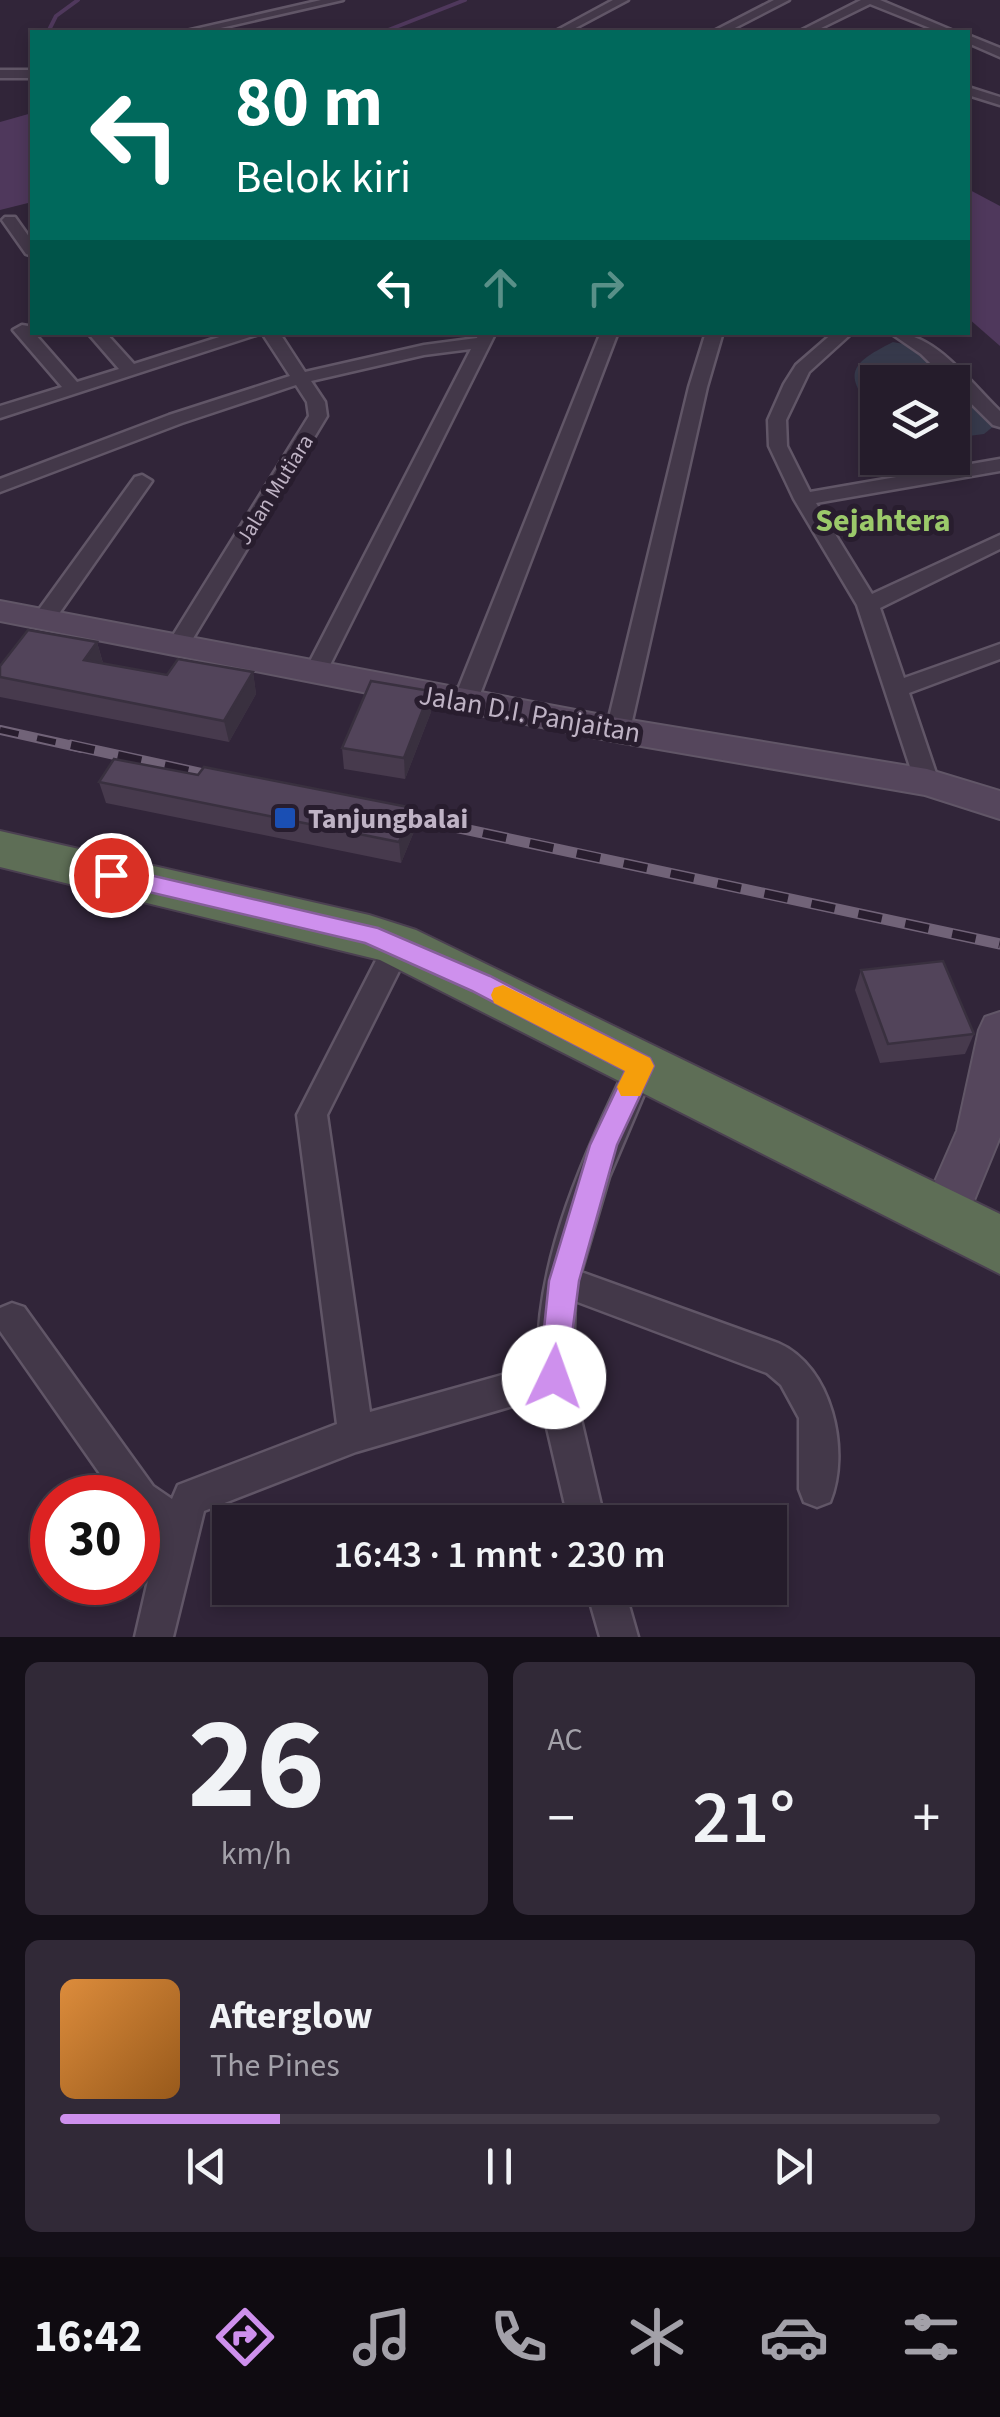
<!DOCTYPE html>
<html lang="id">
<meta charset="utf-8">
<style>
body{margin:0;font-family:"Source Sans 3",sans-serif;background:#312937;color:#f1f3f6;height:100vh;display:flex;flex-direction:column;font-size:38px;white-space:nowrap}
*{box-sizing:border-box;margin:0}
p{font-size:32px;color:#a3a1a9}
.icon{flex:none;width:55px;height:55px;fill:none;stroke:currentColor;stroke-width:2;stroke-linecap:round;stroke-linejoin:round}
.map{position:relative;height:1637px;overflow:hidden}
.details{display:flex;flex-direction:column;gap:25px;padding:25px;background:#140f18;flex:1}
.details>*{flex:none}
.hud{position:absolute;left:30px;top:30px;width:940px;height:305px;border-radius:0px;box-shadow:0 5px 15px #0003,0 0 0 2px #423a47;background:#00695c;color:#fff;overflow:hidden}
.tools{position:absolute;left:860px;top:365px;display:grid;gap:20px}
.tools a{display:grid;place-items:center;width:110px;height:110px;border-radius:0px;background:#251c2b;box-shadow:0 5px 15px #0003,0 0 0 2px #423a47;font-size:50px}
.speed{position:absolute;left:30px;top:1475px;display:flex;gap:20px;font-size:50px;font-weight:700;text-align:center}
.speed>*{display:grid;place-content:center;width:130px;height:130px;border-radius:50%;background:#251c2b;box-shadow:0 5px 15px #0003,0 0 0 2px #423a47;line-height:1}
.speed .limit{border:15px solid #d22;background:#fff;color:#111}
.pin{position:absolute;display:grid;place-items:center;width:85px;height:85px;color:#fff;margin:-42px;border:5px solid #fff;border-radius:50%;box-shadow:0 2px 10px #0007}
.me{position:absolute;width:110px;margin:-55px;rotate:3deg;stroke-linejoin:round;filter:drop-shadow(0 0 8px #0008)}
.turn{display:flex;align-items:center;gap:35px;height:210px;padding:0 40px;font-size:45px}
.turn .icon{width:130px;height:130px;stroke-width:2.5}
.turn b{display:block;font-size:70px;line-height:85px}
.lanes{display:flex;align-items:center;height:95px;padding:0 40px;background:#0003;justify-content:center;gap:50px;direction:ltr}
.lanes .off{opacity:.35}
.big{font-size:75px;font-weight:600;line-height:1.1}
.details .widget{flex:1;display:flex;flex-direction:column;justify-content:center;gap:15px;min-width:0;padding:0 35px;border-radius:15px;background:#312937}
.details .dial{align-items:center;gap:0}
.dial b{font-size:130px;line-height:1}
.song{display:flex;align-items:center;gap:30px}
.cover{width:120px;height:120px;border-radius:15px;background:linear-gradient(135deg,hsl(30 70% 55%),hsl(30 70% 35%))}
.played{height:10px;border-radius:5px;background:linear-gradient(90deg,#ce90ed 25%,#423a47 25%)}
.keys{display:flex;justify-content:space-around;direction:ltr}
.heat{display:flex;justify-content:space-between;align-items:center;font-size:55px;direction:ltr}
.details .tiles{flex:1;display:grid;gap:25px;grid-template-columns:1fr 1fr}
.widget:last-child{grid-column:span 2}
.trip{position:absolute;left:212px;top:1505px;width:575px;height:100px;border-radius:0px;background:#251c2b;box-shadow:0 5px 15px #0003,0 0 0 2px #423a47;font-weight:600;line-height:100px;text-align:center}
.dock{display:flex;height:160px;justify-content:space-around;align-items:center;background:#0f0b11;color:#a3a1a9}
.dock .icon{width:70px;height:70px}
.dock .active{color:#ce90ed}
.dock b{font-size:45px;color:#f1f3f6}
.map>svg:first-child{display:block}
.green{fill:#373a4c}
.water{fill:#4f385c}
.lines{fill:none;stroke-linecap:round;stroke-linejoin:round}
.stream{stroke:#4f385c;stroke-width:4}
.street-casing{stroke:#615667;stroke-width:5}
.secondary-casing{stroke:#615667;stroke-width:4}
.highway-casing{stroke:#4b4051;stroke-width:4}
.street{fill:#433849;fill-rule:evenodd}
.secondary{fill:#55465c;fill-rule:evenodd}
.highway{fill:#5e6e56;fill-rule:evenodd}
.rail-far1-casing{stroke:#716378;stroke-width:10}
.rail-casing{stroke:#716378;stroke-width:11}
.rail-far1{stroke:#281d2e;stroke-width:6;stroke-dasharray:19;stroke-linecap:butt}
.rail{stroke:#281d2e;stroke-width:8;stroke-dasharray:24;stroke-linecap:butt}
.wall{fill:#473a4d}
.shaded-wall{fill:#39303f}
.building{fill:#52445a;stroke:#39303f;stroke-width:2.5}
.route{fill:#ce90ed;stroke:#865e9a;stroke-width:2.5}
.slow{fill:#f59e0b}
.transit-dot{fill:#1a4fb4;stroke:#281d2e;stroke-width:4}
.labels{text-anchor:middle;stroke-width:10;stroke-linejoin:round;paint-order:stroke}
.far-street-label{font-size:22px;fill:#bfb3c5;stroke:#281d2e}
.street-label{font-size:28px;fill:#bfb3c5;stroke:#281d2e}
.poi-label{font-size:28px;font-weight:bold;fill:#bfb3c5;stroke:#281d2e;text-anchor:start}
.quarter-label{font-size:32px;font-weight:bold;fill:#9bc96a;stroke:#281d2e}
</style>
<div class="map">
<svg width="1000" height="1637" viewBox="0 0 1000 1637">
<rect width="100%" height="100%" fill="#312539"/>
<g class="green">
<path d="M893,342l21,4 37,36h-73l-1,35c-32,-42 -32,-51 16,-75z"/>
<polygon points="952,384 995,425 984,434 953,438"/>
</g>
<g class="water">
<polygon points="32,113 32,202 0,210 0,122"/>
<polygon points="968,189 1000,206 1000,346 968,318"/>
</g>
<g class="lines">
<g class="stream">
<polyline points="48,32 56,16 78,0"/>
<polyline points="383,32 465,0"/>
</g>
<defs>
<g id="street">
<polygon points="321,0 343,0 203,32 182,32"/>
<polygon points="613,0 628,0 568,32 554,32"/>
<polygon points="774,0 789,0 727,32 712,32"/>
<polygon points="861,0 880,0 956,32 940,32 870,4 813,32 798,32"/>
<polygon points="968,35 1000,48 1000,57 968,43"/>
<rect x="0" y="70" width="32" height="8"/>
<polygon points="968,87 1000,97 1000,105 968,95"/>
<polygon points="5,217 15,217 32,241 32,256 26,254 2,220"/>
<polygon points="22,325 28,326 77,382 119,369 87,332 105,332 134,364 235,332 279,332 305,372 424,345 477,338 479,332 496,332 326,673 315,681 304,673 471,349 424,355 311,381 325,402 327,416 186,650 178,652 167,645 309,416 307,402 296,385 182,423 0,492 0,479 169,415 290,376 262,333 0,418 0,406 62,387 13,330"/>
<polygon points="601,332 618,332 477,702 473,708 457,708 453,702"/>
<polygon points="706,332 723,332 707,387 630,730 618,738 606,730 689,387"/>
<polygon points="834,332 853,332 809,372 786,420 787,446 810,492 1000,459 1000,471 816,503 872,594 1000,535 1000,549 880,608 904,678 1000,644 1000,659 909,693 939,782 927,791 915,782 857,605 794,499 769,446 768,420 784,384 796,365"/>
<path d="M889,332c46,0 79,48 111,79v16l-7,-2 -72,-71z"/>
<polygon points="142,475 152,481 51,625 35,625 32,620 35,615 135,477"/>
<path d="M398,934l10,3 4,8 -85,170 43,297 168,-47c-3,-107 48,-214 93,-308l10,-4 10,4 5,9 -47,111 -28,95 197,71c54,23 73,108 52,159l-13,5 -13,-5 -5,-13v-71l-18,-33 -14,-12 -192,-72 -3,80 33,141h-36l-29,-124 -184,54 -152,59 -31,126h-38l24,-104 -21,-14v-21h-21l-117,-167v-23l12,-5 12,4 129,179 19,13 6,-14 159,-61 -40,-309 91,-178z"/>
<polygon points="586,1588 624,1588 638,1637 600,1637"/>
</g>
<g id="secondary">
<polygon points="0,601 618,718 927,769 1000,791 1000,819 925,795 618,742 0,621"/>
<polygon points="1000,1012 1000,1137 961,1232 944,1238 927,1232 920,1216 957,1131 979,1030 985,1017"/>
</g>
<polygon id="highway" points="0,831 369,915 416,930 1000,1214 1000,1274 380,960 0,867"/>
</defs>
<use href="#street" class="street-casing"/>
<use href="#secondary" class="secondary-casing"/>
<use href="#highway" class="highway-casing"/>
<use href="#street" class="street"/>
<use href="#secondary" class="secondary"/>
<use href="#highway" class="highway"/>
<defs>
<polyline id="rail-far1" points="0,730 82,748"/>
<g id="rail">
<polyline points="71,745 227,779"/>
<polyline points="389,813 1000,944"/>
</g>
</defs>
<use href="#rail-far1" class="rail-far1-casing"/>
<use href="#rail" class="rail-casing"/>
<use href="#rail-far1" class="rail-far1"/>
<use href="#rail" class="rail"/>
</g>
<g class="wall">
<polygon points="97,642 103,663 167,675 253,672 256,694 229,742 0,697 0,666"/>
<polygon points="430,691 431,712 405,779 344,769 342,748"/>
<polygon points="198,775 413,808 415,829 401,863 106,803 99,782"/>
<polygon points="861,970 974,1034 965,1054 880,1063 855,990"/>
</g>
<g class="shaded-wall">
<polygon points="97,642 103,664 84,660"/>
<polygon points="253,672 256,694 229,742 224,721"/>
<polygon points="430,691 431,712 405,779 404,758"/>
<polygon points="413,808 415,829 401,863 399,842"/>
</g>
<g class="building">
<polygon points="28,630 97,642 84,660 167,675 178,659 253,672 224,721 0,677 0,666"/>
<polygon points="371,681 430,691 404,758 342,748"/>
<polygon points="114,759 198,775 204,767 413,808 399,842 99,782"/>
<polygon points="943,961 974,1034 888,1044 861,970"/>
</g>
<polygon class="route" points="111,866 378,928 490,976 650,1058 654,1066 617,1145 579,1281 565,1388 554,1392 543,1388 539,1377 549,1281 590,1145 625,1071 472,991 365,943 102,881 99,875"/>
<polygon class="slow" points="503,985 650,1058 654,1066 640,1096 621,1096 617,1087 625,1071 494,1003 491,995 494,988"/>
<rect class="transit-dot" x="273" y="806" width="24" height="24" rx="5"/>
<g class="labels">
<g class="far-street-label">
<text transform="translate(274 489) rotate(-58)" y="8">Jalan Mutiara</text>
</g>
<g class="street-label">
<text transform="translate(530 713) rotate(10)" y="10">Jalan D.I. Panjaitan</text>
</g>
<g class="poi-label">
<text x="308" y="828">Tanjungbalai</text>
</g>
<g class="quarter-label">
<text x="883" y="531">Sejahtera</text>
</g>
</g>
</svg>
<div class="tools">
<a><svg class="icon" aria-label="layers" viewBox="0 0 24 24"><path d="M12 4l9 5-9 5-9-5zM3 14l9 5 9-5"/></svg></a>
</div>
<div class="speed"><div class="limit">30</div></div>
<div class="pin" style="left:111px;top:875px;background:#d93025"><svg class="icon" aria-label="arrive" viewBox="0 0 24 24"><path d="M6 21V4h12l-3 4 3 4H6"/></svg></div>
<svg class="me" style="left:554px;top:1377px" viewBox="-20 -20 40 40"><circle r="19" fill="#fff"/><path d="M0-13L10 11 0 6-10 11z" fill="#ce90ed"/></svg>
<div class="trip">16:43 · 1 mnt · 230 m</div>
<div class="hud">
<div class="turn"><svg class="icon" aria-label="left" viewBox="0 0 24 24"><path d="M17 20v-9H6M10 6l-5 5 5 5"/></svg><div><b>80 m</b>Belok kiri</div></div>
<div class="lanes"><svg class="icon" aria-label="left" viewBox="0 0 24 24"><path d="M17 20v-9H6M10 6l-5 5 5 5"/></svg><svg class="icon off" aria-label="ahead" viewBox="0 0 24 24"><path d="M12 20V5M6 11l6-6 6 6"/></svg><svg class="icon off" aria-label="right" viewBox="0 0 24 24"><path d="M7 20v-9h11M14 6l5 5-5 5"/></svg></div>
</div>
</div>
<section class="details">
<div class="tiles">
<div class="widget dial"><b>26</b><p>km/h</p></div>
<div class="widget"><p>AC</p>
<div class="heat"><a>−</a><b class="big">21°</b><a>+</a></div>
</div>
<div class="widget">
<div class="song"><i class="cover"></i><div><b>Afterglow</b><p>The Pines</p></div></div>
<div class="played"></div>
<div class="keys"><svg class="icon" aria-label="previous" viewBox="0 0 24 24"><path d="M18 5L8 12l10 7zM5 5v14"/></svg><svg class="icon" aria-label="pause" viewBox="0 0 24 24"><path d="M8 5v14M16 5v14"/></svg><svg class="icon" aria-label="next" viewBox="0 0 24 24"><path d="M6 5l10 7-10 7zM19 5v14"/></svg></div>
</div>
</div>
</section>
<nav class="dock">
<b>16:42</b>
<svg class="icon active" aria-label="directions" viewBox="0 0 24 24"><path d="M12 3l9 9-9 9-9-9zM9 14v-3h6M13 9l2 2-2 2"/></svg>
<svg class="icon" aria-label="music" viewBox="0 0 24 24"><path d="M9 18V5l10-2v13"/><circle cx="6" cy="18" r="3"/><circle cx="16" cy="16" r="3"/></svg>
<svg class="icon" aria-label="phone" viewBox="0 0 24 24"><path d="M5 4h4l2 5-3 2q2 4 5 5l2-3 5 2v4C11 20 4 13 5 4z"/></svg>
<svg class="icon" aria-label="climate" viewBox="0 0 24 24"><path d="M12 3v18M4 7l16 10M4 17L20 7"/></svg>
<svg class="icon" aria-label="car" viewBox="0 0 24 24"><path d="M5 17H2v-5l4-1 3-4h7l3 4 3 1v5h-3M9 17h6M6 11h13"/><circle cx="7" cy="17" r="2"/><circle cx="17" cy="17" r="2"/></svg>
<svg class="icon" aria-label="filters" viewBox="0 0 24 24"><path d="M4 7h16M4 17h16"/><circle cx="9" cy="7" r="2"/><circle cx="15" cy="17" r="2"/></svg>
</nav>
